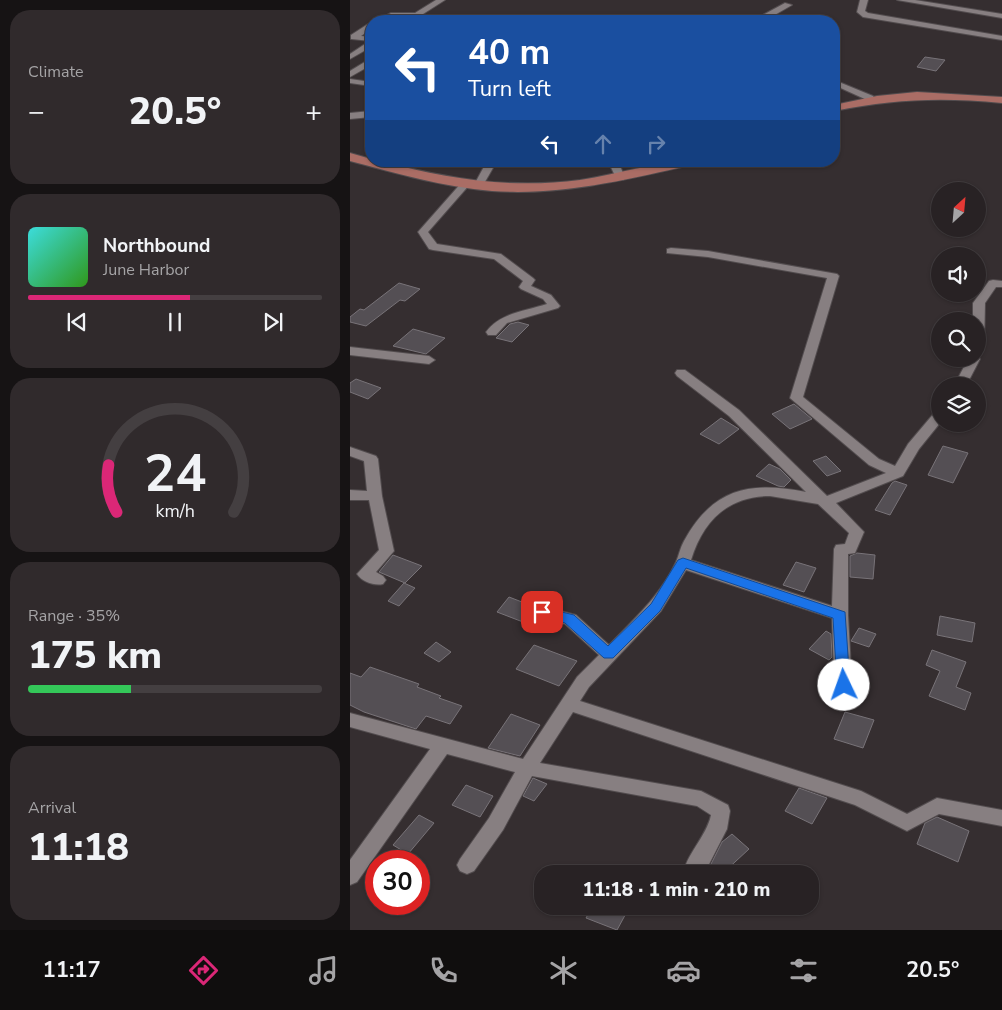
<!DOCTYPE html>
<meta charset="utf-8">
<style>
body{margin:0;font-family:"Nunito Sans",sans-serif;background:#302a2c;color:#f1f3f6;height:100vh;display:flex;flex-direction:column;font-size:19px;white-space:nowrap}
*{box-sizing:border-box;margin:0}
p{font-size:16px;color:#a5a4a6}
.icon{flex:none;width:28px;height:28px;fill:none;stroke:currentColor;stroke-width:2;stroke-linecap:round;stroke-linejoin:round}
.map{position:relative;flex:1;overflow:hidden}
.drawer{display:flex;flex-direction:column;gap:10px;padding:10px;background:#161314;width:350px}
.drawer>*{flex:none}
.top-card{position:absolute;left:15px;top:15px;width:475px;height:152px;border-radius:20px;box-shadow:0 1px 4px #0004,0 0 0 1px #443f41;background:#1a4fa0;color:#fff;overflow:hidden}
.needle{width:32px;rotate:26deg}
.controls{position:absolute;left:581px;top:182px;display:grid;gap:10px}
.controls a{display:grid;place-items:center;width:55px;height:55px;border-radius:50%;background:#282224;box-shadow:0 1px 4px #0004,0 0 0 1px #443f41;font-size:25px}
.speed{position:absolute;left:15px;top:850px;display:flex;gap:10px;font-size:25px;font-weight:700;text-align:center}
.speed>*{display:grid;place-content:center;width:65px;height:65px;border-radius:50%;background:#282224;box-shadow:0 1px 4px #0004,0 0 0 1px #443f41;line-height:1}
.speed .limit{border:8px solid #d22;background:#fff;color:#111}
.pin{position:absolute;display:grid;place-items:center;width:42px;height:42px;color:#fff;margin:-21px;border-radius:10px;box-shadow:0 2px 8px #0006}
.me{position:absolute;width:55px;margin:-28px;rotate:357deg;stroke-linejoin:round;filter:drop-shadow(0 0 4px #0008)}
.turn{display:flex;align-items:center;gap:18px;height:105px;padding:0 20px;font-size:22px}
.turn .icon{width:65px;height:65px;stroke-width:2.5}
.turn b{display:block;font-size:35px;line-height:42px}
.lanes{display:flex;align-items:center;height:48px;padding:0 20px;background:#0003;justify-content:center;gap:25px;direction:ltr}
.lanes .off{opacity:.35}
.big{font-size:38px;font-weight:800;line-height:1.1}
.drawer .widget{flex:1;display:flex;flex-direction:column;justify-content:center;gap:8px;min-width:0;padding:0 18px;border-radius:20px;background:#302a2c}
.drawer .dial{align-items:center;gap:0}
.dial svg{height:130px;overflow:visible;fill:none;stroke:#443f41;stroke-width:7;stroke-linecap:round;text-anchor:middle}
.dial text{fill:#f1f3f6;stroke:none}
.song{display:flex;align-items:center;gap:15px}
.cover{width:60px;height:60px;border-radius:8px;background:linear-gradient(135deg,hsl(180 70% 55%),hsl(110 70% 35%))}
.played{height:5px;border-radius:2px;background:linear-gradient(90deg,#db2777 55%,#443f41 55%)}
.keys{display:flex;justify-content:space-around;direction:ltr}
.heat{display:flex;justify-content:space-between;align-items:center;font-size:28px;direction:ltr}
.charge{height:8px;border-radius:4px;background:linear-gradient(90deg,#34c759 35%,#443f41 0)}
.trip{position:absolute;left:184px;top:865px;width:285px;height:50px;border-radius:20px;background:#282224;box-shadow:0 1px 4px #0004,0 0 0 1px #443f41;font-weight:800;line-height:50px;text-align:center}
.tab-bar{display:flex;height:80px;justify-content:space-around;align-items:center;background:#100e0e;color:#a5a4a6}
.tab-bar .icon{width:35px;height:35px}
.tab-bar .on{color:#db2777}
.tab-bar b{font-size:22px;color:#f1f3f6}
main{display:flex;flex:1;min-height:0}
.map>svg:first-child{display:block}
.building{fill:#544f54;stroke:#787378}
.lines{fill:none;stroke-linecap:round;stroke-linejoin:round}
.minor-casing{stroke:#524c4e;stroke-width:2}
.major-casing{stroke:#524c4e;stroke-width:2}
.minor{fill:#877f81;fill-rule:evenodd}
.major{fill:#aa6d65;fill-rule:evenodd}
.route{fill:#1a73e8;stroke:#114b97}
</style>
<main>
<section class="drawer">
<div class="widget"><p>Climate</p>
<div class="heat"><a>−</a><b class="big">20.5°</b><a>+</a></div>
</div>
<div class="widget">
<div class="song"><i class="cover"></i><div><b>Northbound</b><p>June Harbor</p></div></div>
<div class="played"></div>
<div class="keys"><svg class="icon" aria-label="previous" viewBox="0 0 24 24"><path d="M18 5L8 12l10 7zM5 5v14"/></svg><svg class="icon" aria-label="pause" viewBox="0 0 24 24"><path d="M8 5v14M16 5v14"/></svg><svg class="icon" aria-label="next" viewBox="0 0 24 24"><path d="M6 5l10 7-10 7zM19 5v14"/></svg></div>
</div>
<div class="widget dial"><svg viewBox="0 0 100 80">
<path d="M14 69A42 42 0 1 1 86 69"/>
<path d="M14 69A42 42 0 0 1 9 40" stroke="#db2777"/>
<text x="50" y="56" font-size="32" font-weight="700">24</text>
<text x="50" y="72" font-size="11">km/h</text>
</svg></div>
<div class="widget"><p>Range · 35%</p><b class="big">175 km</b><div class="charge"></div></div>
<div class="widget"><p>Arrival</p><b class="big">11:18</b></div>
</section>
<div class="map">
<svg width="652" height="930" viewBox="0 0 652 930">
<rect width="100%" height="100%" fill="#352e30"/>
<g class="building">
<polygon points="575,57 595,60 586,71 567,67"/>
<polygon points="49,283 70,289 55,301 50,300 16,326 0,322 0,317 10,309 14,310"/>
<polygon points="168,322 179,325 162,342 146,338 160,324"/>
<polygon points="63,329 95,338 76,354 43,346"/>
<polygon points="6,379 31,388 18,399 0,392 0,383"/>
<polygon points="444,404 462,419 440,429 422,414"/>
<polygon points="371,418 389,429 369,444 350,434"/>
<polygon points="593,446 618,453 603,483 578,475"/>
<polygon points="476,456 491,471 477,476 463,461"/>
<polygon points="419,464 430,469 441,480 434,487 428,486 406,476"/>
<polygon points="545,481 557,485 540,515 525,510 542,483"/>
<polygon points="507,553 525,555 523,579 500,577 500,556"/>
<polygon points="43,555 72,566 55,583 29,572"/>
<polygon points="446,562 466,568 454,592 433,585"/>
<polygon points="54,583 65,588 49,606 38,601"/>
<polygon points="159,597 185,607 173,622 147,612"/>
<polygon points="590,616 625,623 622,642 587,635"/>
<polygon points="509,628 526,634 519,647 501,641"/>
<polygon points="476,631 481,634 482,657 479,660 459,649"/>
<polygon points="86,642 101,652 89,662 74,653"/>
<polygon points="184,645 227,661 209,686 166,669"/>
<polygon points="582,650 616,662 606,687 621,693 615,710 579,696 590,671 576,665"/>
<polygon points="20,667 69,684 67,687 91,696 89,698 112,706 100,724 76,716 66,729 14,712 0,705 0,673 11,677"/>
<polygon points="495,712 524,720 513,748 484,739"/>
<polygon points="161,714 190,725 170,756 138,748"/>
<polygon points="183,778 197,784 184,801 173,796"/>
<polygon points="116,785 143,796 130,817 102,805"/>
<polygon points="449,788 477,798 462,824 435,811"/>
<polygon points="69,815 84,823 58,854 43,845"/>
<polygon points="587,817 619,831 608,862 567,844 575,823"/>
<polygon points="382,834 399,849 372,874 361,864 372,842"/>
<polygon points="243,906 280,906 267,930 236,918"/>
</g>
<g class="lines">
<defs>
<g id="minor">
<path d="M86,0h9l-33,21h-9l5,-4c-11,0 -21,5 -32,4l15,-8h24z"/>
<polygon points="510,0 518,0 515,11 518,13 652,36 652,40 513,17 507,12"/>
<polygon points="547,0 565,0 652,14 652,18"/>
<polygon points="435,3 442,5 416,20 384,21 411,16"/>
<polygon points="18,24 21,24 21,29 11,36 21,37 21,41 1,39 1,35"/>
<polygon points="18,42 21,42 21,47 0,59 0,54"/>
<polygon points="18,60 21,60 21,65 0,77 0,71"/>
<polygon points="0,79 21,82 21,86 0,83"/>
<polygon points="484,80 523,96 524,98 517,100 484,85"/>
<polygon points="21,111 21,117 0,119 0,113"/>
<polygon points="137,161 147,161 132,187 126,187 124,185"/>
<polygon points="258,161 268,161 275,178 273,180 267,180"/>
<path d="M113,181l8,2 -43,49 9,12 64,10 32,24 2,2 -4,6 20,9 9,11 -2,2 -51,15 -11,12h-8l-2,-3c14,-19 39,-21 61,-28l-4,-5 -22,-10 -2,-2 4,-6 -29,-22 -61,-9 -4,-1 -11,-17z"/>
<path d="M321,248l37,3 129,23 2,2 -36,121 76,62 16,7 13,-22 27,-32 5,-1v12l-21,26 -16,27 -67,27 28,29 -9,21 -7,1v61l5,88 -3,5 -6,2 -6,-2 -3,-5 -3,-85 -146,-48 -25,41 -72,76 -9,14 281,90 46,23 30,-16 65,12v16l-63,-12 -32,17 -52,-26 -282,-93 -33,51 161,28 27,14 2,6 -3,18 -23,45h-20c0,-17 23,-38 27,-59l-14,-9 -165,-30 -29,54 -29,41 -7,3 -7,-3 -3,-6 3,-6 29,-41 26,-46 -68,-18 -90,128 -7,3v-25l80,-111 -80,-22v-14l173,46 54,-82 22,-22 -34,-31 -29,-8 -2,-4 2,-4 6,-2 34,9 33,30c24,-25 52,-50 67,-83 3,-7 4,-14 8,-21 29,-53 66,-60 122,-49l-77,-76 -52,-40 -2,-3 2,-3h8l54,40 88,86 59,-23 -17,-8 -79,-67 37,-120 -119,-21 -41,-4v-4zM420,496l48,8 31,29 -4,11 -9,1 -2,4 -2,57 -141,-46c12,-39 37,-64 79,-64z"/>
<polygon points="643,280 652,281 652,287 646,287 635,303 634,349 628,353 628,321 623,321 623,303 639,281"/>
<polygon points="0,347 79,356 85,360 79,364 0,355"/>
<polygon points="628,356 630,359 616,386 604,386 618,359 628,359"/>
<path d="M0,447l26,9 2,3 4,37 12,55 -18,21 7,4 3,4 -3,4c-8,2 -21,-2 -26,-10l22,-24 -10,-50h-19v-10l17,1 -3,-30 -14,-5z"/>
</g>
<g id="major">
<path d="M567,92l85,5v6c-62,-6 -107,-4 -168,8v-6l43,-9z"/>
<path d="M0,153l21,6v2h10c66,18 130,28 199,19 39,-6 78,-19 117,-19l-6,4c-65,15 -132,31 -199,26 -49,-4 -96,-18 -142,-30z"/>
</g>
</defs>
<use href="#minor" class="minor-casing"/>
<use href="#major" class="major-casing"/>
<use href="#minor" class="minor"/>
<use href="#major" class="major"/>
</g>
<polygon class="route" points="333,558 495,612 500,685 498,689 489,689 487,685 483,618 336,568 310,611 263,658 254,658 215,623 187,615 185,612 192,607 224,615 258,646 301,604 328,560"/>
</svg>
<div class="controls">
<a><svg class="needle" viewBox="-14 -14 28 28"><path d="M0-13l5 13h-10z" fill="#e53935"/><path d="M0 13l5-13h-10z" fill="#a5a4a6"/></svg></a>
<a><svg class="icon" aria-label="sound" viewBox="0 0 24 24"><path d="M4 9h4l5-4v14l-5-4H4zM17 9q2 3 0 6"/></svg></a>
<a><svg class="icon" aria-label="search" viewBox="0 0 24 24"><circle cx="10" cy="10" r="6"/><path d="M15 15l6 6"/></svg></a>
<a><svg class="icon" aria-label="layers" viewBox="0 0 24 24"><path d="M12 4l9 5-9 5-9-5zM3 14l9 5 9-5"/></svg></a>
</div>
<div class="speed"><div class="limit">30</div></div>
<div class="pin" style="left:192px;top:612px;background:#d93025"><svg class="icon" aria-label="arrive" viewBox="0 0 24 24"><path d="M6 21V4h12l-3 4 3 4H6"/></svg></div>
<svg class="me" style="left:494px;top:685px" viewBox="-20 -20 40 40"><circle r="19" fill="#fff"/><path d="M0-13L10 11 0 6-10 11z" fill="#1a73e8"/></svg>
<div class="trip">11:18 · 1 min · 210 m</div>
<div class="top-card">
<div class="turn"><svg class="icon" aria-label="left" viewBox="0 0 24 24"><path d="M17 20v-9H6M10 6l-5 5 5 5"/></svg><div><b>40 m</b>Turn left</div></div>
<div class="lanes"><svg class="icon" aria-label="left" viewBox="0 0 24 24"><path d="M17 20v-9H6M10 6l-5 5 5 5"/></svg><svg class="icon off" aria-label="ahead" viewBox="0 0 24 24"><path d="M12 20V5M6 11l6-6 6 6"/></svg><svg class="icon off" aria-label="right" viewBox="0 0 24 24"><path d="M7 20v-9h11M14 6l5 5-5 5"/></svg></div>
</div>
</div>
</main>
<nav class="tab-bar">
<b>11:17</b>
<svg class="icon on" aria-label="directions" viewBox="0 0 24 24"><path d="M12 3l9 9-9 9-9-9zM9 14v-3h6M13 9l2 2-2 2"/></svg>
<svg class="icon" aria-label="music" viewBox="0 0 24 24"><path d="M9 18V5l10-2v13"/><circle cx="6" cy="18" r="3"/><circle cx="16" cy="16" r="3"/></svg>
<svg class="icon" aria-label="phone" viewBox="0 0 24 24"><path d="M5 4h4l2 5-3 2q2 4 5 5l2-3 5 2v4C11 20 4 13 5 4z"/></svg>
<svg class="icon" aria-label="climate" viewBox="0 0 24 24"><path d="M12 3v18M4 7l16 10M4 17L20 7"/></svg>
<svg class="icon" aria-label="car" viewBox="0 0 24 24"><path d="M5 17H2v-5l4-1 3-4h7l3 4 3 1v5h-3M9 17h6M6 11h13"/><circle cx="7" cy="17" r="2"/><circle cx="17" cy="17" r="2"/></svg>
<svg class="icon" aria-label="filters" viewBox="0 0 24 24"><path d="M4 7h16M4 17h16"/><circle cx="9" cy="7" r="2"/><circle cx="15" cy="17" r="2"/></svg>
<b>20.5°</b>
</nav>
